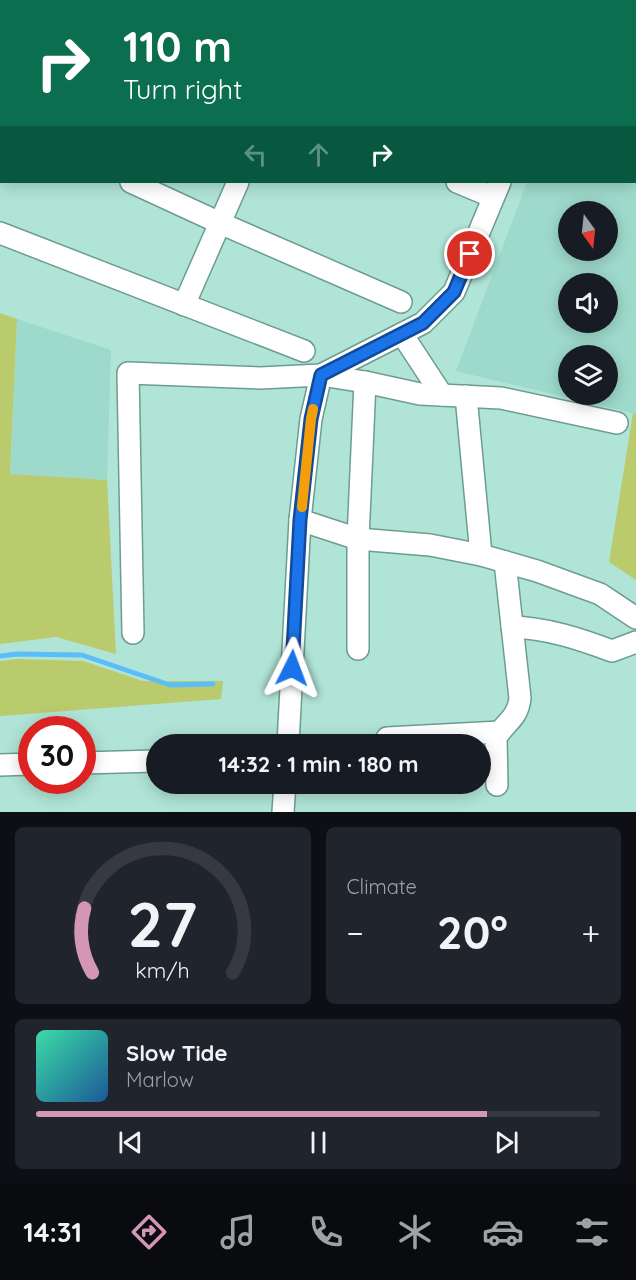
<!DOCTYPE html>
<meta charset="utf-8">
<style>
body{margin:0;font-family:Quicksand,sans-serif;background:#20242c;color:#f1f3f6;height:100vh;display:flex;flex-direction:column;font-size:22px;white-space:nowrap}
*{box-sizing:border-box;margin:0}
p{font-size:20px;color:#9ea1a6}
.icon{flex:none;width:33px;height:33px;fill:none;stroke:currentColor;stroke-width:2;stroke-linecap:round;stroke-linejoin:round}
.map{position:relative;height:812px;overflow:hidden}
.side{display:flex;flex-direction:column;gap:15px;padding:15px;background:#0d0f14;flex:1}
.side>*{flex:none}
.guide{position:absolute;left:0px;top:0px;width:636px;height:183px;box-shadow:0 3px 15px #0003;background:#0b6e4f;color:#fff;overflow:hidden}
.needle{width:39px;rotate:165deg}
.buttons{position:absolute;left:558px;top:201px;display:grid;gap:12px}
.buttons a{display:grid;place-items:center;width:60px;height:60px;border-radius:50%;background:#171b24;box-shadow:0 3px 15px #0003;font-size:30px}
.speed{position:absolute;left:18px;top:716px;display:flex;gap:12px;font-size:30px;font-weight:700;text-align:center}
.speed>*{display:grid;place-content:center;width:78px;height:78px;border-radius:50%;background:#171b24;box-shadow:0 3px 15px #0003;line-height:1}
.speed .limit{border:9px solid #d22;background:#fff;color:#111}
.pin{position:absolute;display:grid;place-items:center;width:51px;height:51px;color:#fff;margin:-26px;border:3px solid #fff;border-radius:50%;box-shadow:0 2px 6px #0007}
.me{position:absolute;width:66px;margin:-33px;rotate:3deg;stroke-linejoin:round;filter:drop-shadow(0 0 4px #0008)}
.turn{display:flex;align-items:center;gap:21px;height:126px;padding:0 24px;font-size:27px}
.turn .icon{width:78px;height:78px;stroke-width:2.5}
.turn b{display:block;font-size:42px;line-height:51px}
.lanes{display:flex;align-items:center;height:57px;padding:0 24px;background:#0003;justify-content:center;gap:30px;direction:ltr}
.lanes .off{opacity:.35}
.big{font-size:45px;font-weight:700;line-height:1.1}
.side .widget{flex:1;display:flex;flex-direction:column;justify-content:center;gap:9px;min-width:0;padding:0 21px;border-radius:9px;background:#20242c}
.side .dial{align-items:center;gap:0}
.dial svg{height:156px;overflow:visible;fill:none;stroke:#363941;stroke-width:7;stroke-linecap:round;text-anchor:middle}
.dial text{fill:#f1f3f6;stroke:none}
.song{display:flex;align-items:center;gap:18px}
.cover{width:72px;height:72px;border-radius:9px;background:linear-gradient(135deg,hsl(160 70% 55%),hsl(210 70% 35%))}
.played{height:6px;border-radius:3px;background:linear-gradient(90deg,#d396b5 80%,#363941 80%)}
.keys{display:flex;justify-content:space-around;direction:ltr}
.heat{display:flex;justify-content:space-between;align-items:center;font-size:33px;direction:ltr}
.side .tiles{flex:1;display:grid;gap:15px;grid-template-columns:1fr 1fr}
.widget:last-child{grid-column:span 2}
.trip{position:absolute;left:146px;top:734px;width:345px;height:60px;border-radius:30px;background:#171b24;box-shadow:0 3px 15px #0003;font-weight:700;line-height:60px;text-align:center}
.menu{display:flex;height:96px;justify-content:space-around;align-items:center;background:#090b0e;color:#9ea1a6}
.menu .icon{width:42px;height:42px}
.menu .current{color:#d396b5}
.menu b{font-size:27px;color:#f1f3f6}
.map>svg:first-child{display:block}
.built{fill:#9edacb;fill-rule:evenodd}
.green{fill:#b9cb6c}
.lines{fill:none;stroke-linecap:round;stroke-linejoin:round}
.stream{stroke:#5bbef9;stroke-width:5}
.street-casing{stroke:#6c9d92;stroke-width:24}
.street{stroke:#fff;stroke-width:21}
.route-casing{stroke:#114b97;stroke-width:15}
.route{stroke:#1a73e8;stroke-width:10}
.slow{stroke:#f59e0b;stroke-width:10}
</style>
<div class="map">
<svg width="636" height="812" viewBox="0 0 636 812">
<rect width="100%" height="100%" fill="#b0e4d7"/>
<g class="built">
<path d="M595,0h41v414l-180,-43 71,-189h107v-180l-39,-1zM568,212h40v38h-40zM568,284h40v38h-40zM568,356h40v38h-40z"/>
<polygon points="17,319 111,350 107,480 10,475"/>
</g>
<g class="green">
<polygon points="0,313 17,319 10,474 107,480 116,654 56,637 0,644"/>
<polygon points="633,413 636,414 636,580 609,562"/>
<polygon points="16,659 83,661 143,681 223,681 221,699 0,716 0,661"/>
</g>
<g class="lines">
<polyline class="stream" points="0,656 17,654 82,655 170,685 213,684"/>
<defs>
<g id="street">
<polyline points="41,0 44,2"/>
<polyline points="445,0 448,2"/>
<polyline points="317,2 318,0"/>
<polyline points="573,2 573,0"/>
<polyline points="0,90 2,87"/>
<polyline points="0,121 2,121"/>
<polyline points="131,182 220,223 401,302"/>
<polyline points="457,182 493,197"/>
<polyline points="0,233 304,351"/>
<polyline points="184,305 238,182"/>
<polyline points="402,334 442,395"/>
<polyline points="321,375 423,323 454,292 500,182"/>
<polyline points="466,396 481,555"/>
<polyline points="300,520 358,539 430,545 481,555 537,571 600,594 636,618"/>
<path d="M512,627c35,1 68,12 100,24l24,-9"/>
<polyline points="133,633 128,373 260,378 321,375 365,382 420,394 501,398 617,423"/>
<polyline points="358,649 358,539 365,382"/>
<polyline points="387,738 500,732"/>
<polyline points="288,744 300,520 311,419 321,375"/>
<polyline points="82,763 156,761"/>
<polyline points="0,765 32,764"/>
<path d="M497,785l-1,-48c10,-15 22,-19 24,-39l-15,-136"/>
<polyline points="283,812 285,783"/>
</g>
</defs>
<use href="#street" class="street-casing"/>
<use href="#street" class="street"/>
</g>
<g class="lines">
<defs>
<polyline id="route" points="292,668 300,520 311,419 321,375 423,323 454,292 470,254"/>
</defs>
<use href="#route" class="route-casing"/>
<use href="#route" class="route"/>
<polyline class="slow" points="302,507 311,419 313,409"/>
</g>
</svg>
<div class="buttons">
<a><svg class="needle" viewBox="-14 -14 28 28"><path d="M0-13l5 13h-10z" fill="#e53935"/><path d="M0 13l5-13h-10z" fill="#9ea1a6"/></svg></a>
<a><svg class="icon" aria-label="sound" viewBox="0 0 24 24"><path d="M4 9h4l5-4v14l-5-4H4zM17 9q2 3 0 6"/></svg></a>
<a><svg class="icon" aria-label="layers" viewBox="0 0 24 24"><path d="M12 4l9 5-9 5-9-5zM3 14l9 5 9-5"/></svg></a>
</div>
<div class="speed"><div class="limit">30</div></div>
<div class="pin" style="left:470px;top:254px;background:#d93025"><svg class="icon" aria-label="arrive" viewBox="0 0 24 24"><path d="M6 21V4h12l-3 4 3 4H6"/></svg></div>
<svg class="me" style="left:292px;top:668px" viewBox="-20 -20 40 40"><path d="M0-17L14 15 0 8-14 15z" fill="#1a73e8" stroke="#fff" stroke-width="4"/></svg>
<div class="trip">14:32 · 1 min · 180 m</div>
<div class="guide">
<div class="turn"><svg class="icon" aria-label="right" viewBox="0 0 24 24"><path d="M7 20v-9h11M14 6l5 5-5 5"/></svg><div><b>110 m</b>Turn right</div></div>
<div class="lanes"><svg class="icon off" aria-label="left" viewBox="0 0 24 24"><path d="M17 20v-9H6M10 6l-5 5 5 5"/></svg><svg class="icon off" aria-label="ahead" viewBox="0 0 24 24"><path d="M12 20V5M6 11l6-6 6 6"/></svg><svg class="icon" aria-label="right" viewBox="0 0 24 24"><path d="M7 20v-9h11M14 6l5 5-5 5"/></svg></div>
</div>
</div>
<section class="side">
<div class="tiles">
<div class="widget dial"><svg viewBox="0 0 100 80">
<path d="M14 69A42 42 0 1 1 86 69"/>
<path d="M14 69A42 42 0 0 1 10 36" stroke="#d396b5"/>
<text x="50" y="56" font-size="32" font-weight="700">27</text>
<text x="50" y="72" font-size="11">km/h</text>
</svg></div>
<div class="widget"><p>Climate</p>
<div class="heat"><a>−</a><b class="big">20°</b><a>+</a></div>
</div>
<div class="widget">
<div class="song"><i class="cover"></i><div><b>Slow Tide</b><p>Marlow</p></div></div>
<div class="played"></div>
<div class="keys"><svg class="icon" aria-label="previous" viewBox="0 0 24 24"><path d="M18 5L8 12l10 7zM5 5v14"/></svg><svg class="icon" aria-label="pause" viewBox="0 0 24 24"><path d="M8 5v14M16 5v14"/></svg><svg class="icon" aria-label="next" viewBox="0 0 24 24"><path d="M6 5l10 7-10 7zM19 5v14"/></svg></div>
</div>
</div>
</section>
<nav class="menu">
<b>14:31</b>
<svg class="icon current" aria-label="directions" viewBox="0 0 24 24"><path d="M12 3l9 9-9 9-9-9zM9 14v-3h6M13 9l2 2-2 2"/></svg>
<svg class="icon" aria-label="music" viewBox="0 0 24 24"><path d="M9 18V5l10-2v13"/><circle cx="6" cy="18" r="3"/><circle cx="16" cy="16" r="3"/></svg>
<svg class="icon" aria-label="phone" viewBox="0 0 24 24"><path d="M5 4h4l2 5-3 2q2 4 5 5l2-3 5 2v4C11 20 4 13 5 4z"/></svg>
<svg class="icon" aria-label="climate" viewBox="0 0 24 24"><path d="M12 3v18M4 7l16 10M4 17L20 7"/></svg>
<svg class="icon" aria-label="car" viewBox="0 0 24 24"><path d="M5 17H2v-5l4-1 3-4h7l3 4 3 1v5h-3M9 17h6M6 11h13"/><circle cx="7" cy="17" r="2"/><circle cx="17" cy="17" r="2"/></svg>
<svg class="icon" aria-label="filters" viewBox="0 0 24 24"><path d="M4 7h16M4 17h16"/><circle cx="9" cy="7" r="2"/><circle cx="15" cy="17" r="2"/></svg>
</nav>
